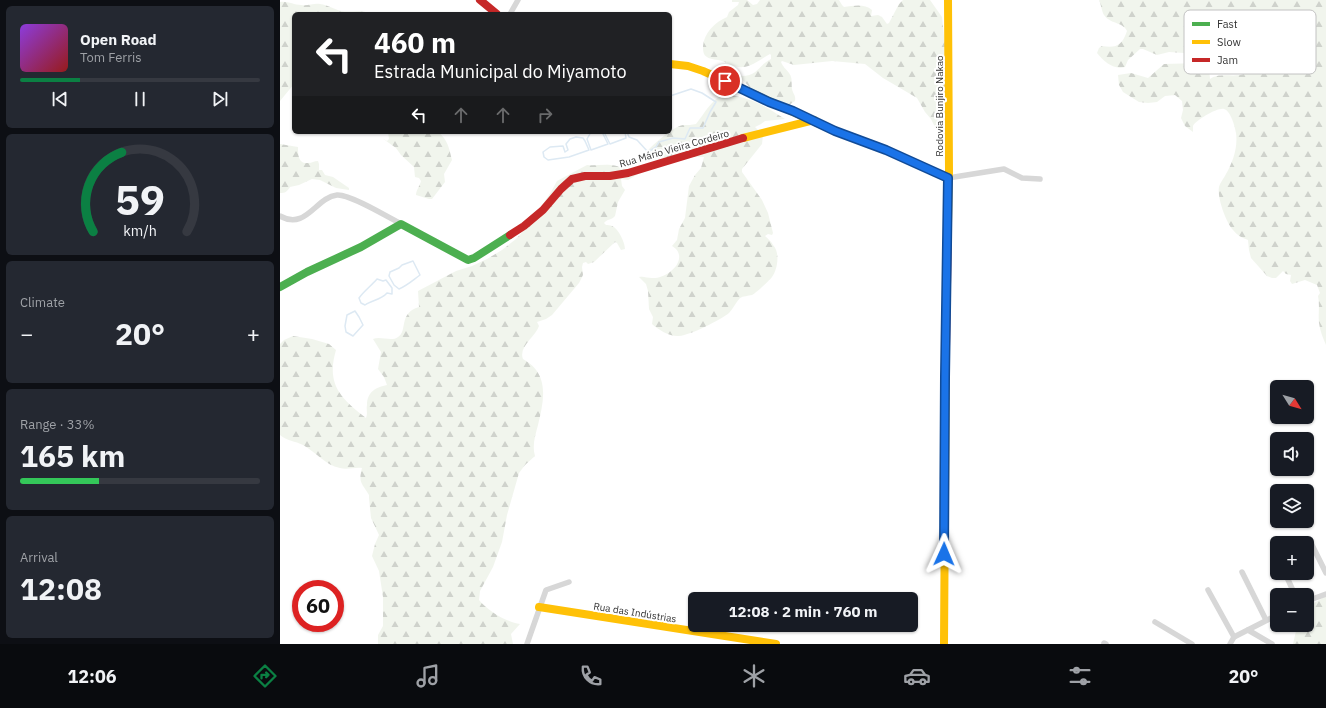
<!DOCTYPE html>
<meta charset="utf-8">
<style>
body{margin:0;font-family:"IBM Plex Sans",sans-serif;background:#242831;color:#f1f3f6;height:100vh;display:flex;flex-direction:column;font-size:15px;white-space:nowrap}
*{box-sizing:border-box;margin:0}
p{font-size:13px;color:#9ea1a6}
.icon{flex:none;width:22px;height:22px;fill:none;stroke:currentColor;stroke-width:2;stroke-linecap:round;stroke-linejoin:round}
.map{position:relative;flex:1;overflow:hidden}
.details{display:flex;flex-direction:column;gap:6px;padding:6px;background:#0d0f14;width:280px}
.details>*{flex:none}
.top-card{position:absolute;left:12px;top:12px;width:380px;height:122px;border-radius:6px;box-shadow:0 1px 3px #0004;background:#202124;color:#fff;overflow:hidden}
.needle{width:26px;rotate:127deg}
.buttons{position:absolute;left:990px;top:380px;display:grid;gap:8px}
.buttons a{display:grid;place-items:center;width:44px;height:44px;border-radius:6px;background:#171b24;box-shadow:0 1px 3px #0004;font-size:20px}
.speed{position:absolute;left:12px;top:580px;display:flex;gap:8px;font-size:20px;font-weight:700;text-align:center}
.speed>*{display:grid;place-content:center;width:52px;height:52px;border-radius:50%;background:#171b24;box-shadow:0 1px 3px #0004;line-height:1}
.speed .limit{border:6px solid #d22;background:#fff;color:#111}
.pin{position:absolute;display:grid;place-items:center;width:34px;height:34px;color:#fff;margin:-17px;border:2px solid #fff;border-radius:50%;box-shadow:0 1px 4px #0007}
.me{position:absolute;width:44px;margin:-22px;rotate:1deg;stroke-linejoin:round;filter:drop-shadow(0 0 3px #0008)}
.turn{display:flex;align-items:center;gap:14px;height:84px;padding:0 16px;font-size:18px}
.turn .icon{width:52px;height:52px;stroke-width:2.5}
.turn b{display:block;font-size:28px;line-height:34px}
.lanes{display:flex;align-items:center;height:38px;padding:0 16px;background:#0003;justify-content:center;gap:20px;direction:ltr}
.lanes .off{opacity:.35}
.big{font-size:30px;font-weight:700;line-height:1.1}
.details .tile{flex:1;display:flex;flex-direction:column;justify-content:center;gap:6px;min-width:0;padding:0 14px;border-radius:6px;background:#242831}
.details .dial{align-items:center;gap:0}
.dial svg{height:104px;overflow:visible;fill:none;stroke:#363941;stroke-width:7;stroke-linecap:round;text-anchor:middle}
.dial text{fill:#f1f3f6;stroke:none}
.song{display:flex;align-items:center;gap:12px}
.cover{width:48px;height:48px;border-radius:6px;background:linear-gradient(135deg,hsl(270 70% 55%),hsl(0 70% 35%))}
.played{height:4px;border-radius:2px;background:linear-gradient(90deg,#0b8043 25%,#363941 25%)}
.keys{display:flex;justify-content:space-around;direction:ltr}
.heat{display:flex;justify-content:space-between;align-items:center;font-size:22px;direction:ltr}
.charge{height:6px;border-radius:3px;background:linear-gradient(90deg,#34c759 33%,#363941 0)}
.trip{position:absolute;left:408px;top:592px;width:230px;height:40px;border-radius:6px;background:#171b24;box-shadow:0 1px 3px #0004;font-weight:700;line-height:40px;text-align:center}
.tabs{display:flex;height:64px;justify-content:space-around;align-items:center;background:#090b0e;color:#9ea1a6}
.tabs .icon{width:28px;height:28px}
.tabs .on{color:#0b8043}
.tabs b{font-size:18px;color:#f1f3f6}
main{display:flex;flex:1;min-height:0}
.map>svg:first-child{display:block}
.forest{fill:url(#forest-firs)}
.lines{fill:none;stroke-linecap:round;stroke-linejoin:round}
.stream{stroke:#dde9f3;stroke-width:1.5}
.street{stroke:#d7d7d7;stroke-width:5.5}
.fast{stroke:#4caf50;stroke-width:8}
.slow{stroke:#ffc107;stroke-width:8}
.jam{stroke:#c62828;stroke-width:8}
.route-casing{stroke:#114b97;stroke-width:10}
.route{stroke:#1a73e8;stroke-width:7}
.labels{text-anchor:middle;stroke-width:4;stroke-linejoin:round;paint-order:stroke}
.street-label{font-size:10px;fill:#333;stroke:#fff}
.key{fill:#fff;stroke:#c2c2c2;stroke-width:1}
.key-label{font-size:11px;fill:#333}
</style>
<main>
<section class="details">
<div class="tile">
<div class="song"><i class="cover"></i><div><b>Open Road</b><p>Tom Ferris</p></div></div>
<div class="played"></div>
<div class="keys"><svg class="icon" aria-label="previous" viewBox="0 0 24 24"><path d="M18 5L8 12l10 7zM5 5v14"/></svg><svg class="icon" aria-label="pause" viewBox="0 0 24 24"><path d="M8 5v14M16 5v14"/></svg><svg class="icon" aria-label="next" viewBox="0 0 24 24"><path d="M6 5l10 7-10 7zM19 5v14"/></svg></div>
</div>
<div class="tile dial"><svg viewBox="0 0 100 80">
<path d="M14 69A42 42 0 1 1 86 69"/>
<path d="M14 69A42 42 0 0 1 36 8" stroke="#0b8043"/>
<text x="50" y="56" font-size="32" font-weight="700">59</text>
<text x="50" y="72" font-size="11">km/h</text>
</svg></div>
<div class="tile"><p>Climate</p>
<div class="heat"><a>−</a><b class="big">20°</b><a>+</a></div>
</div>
<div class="tile"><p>Range · 33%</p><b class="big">165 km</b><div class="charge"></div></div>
<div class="tile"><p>Arrival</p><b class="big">12:08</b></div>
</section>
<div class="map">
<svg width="1046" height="644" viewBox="0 0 1046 644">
<defs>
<pattern id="forest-firs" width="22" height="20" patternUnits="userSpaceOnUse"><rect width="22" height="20" fill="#f1f5ed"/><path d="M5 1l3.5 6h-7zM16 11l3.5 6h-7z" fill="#cfd2cc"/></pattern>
</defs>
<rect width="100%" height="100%" fill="#fff"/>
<g class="forest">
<path d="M452,0h15l6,5 4,-1 3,-4h79l3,5 2,2c9,-1 20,-4 28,3l-1,6 7,-1 4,2 5,7 2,-1 10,-19 4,-4h27l12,17 4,38 -1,57 -3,11 -3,4h-4l-4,-8 -6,-7 -8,-14 -34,-20 -18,-14 -33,-3 -38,4 -12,-4 -1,1c2,5 5,7 8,11 4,5 2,10 3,16 1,5 4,6 3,12l-6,4 1,6 -39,-22 -12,-13c19,1 18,-10 32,-17v-4l-1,-1c-8,4 -18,13 -27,13 -7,1 -15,-4 -21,-6 -5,-2 -11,-1 -15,-4 -4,-2 -4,-7 -4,-11 1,-13 12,-24 24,-29l2,-5 9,-7 1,-3h-7z"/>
<path d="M819,0h227v345c-3,-7 -6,-14 -7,-22 -1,-9 1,-18 -1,-27l2,-3 -3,-8 -12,-5 -13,4 -2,-3 1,-6 -5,-1 -3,-3 -7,7h-4l-5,-2 -16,-18 -2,-8 -1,-10c-6,-2 -11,-5 -15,-10 -7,-8 -16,-32 -14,-43 1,-4 5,-9 7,-13 7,-12 12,-27 10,-41 -1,-6 -5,-22 -12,-24 -6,-2 -28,11 -31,17 0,3 0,4 0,6l-8,-6 -4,-8 2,-8 -1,-9 -7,-6 -10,1 -8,6 -9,1 -9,-1 -16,-10 -4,-7 -1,-10 13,-2 17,5 16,-14 36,-1 4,1 5,4 1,11c13,-10 36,6 47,-17l-14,-9c-3,-13 -8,-14 -19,-19l-3,1 -5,6 -5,2 -4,4 -13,2 -10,4 -15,-1 -12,3 -14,-6h-3l-12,11 -3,7c-11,3 -21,-5 -28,-14l2,-5 3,-2c14,2 20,0 25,-15 -4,-9 -17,-7 -23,-16 -2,-3 -3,-11 -5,-15z"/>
<path d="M0,2c8,-1 14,3 21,3 7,1 13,-2 19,-1 8,1 14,5 21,7 10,2 20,-2 30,3h-77v70l-14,17z"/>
<path d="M444,94c27,4 38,10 61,25l-20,2 -4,3 -6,3 8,8 -1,9 -20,25v3l20,28 6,13 5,20 -1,2 -4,-1 -3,2c3,3 6,5 8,9 7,7 5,24 -1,32 -2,3 -16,16 -20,18 -4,1 -9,1 -12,3 -4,4 -7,11 -11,15 -9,7 -38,22 -50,23 -9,1 -20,-6 -27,-12l1,-7 -4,-8 -1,-18 -2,-7 -7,-7c5,-1 8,1 13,1 10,1 25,-8 27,-19 1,-6 -2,-10 -7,-13l5,-6 2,-11 6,-11 4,-32 6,-11 6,-7 3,-11h-14l-11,-2 -33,6 -5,-2c5,-9 32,-33 42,-34 5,0 9,0 13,-1 9,-11 14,-23 28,-30z"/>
<path d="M108,132h50c10,8 11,16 14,28l-8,14 1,8 -13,17h-3l-13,-4c0,-5 4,-9 5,-14l-2,-3 -4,-1 -1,-10 -13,-12 -5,-7 -14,-10 5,3 2,-2z"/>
<path d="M0,144l18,3c0,7 0,17 10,16 4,0 6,-2 10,-2l1,3v6h3l3,5 8,2 16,11v2l-13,-2 -16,-8 -8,-1 -13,6 -9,2c-3,5 -5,6 -10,6z"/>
<path d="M307,165c8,1 16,-1 24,0 10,1 19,7 29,8l-12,7 -7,-1 1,7 3,4 -7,12 -3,14c-3,4 -8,3 -11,7l2,2c2,0 4,0 6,1 7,3 13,17 13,23l-4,1 -4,-7 -2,-1 -21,20 -6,2 -2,-2 -3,1 -1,4 1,8 -4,8 -27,32 -6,4 -9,3 2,4c-3,10 -21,21 -16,33 27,15 21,41 15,66 -3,11 -6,21 -3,31l-10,9 -6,8 -12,42 -5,27 -9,25 -13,24 -1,9c9,11 27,22 41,24l-9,10 2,10h-135v-9l5,-9v-29l-4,-26 -7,-15 3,-12 4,-9 -8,-17 -2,-20v-3c-7,-12 -11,-12 -7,-27 -7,-1 -15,2 -22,0 -15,-3 -24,-16 -37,-23 -8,-4 -16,-4 -23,-10v-91l4,-4 9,-4 19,3 17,5 7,6c-10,34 4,48 30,68 2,-5 0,-8 1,-13 0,-13 9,-18 20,-20l-3,-8 -6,-8 3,-17 -8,-13c8,-3 19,3 25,-2 10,-6 0,-24 21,-30l-1,-16 38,-20 16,-5 15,-7 15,-9 14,-11 11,-12 24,-35 6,-11z"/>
<polygon points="1046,596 1046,644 1013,644 1016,631 1016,625 1027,625 1027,607"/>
</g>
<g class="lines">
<g class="stream">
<polyline points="311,132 307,139 311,150 328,144 322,132"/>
<polyline points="324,132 330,144 346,138 345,132"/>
<polyline points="347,132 349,137 357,140 368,152 376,147 379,142 393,138 405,139 410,128 423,128 430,112 436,102 422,93 411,89 390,96"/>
<polygon points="296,137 303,138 305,141 309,150 289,157 268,160 264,157 263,152 270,147 283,146 285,152 288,150 286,144 290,139"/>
<path d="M133,261l7,14c-7,5 -12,10 -21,14l-5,-4 -5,-9 1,-4 9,-4 3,-3z"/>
<path d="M97,279l6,2 3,-1 6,8v6l-5,-1c-6,7 -15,7 -22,12l-4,-2 -2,-5c5,-7 12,-12 18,-19z"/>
<polygon points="75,311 79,317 83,325 73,336 66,332 65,326 67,315"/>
</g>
<g class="street">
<polyline points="230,14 238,0"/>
<polyline points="668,178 724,169 742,178 760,179"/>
<path d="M0,216c26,15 36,-19 57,-21 13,-1 51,22 64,29"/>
<polyline points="1031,543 1046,573"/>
<polyline points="962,572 986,620"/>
<polyline points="1005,573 1015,595"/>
<polyline points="928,590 954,637"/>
<polyline points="1027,601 1046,594"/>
<polyline points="875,622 912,644"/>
<polyline points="968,630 992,644"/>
<polyline points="824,643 826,644"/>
<polyline points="247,644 266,590 289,582"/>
<polyline points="950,644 954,637 997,615"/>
</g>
<polyline class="fast" points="0,287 27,272 81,247 121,224 188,260 194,258 230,235"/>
<g class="slow">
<polyline points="390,64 408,66 423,71 555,131 606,150 668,178"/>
<polyline points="463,138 534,120"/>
<polyline points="668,223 669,171 668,0"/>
<polyline points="259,607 496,644"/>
<polyline points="664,644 666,347"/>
</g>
<g class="jam">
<polyline points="200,0 217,14"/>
<polyline points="230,235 244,226 263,210 281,189 292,179 305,176 330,176 348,173 463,138"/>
<polyline points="666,347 668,223"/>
</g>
</g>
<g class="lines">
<defs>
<polyline id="route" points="445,81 489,102 513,111 555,131 606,150 668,178 665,377 664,554"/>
</defs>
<use href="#route" class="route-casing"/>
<use href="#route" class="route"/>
</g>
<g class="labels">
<g class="street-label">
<text transform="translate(659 106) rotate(-90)" y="4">Rodovia Bunjiro Nakao</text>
<text transform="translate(394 148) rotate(-16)" y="4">Rua Mário Vieira Cordeiro</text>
<text transform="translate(355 612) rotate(9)" y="4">Rua das Indústrias</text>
</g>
</g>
<rect x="904" y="10" width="132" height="64" rx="6" class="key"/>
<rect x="912" y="22" width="18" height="4" fill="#4caf50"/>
<rect x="912" y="40" width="18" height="4" fill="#ffc107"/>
<rect x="912" y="58" width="18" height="4" fill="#c62828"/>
<g class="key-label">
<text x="937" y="28">Fast</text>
<text x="937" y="46">Slow</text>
<text x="937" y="64">Jam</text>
</g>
</svg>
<div class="buttons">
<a><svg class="needle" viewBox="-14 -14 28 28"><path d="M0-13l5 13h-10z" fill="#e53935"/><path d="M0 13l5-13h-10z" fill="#9ea1a6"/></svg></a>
<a><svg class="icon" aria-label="sound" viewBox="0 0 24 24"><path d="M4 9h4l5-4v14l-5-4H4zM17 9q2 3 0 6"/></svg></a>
<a><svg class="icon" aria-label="layers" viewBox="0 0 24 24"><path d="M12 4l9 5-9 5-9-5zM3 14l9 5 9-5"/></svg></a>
<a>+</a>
<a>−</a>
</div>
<div class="speed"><div class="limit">60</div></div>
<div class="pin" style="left:445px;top:81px;background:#d93025"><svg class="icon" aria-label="arrive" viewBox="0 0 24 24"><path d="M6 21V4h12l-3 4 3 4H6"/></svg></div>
<svg class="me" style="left:664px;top:554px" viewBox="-20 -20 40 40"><path d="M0-17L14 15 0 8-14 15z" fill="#1a73e8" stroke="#fff" stroke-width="4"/></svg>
<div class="trip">12:08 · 2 min · 760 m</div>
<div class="top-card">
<div class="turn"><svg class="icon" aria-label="left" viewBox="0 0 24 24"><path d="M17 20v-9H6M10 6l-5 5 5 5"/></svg><div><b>460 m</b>Estrada Municipal do Miyamoto</div></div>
<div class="lanes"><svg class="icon" aria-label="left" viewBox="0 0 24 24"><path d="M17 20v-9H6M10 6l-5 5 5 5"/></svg><svg class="icon off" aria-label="ahead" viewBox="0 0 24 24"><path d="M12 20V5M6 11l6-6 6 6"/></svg><svg class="icon off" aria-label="ahead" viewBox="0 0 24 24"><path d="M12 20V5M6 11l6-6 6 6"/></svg><svg class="icon off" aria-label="right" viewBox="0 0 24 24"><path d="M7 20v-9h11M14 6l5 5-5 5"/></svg></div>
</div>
</div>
</main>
<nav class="tabs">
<b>12:06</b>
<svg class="icon on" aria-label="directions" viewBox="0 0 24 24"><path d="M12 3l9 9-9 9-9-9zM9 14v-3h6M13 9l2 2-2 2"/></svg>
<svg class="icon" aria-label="music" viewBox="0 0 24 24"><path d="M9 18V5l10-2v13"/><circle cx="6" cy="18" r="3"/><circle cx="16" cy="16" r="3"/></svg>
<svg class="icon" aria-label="phone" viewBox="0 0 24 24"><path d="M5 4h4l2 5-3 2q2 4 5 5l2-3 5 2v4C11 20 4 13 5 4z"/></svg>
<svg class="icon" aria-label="climate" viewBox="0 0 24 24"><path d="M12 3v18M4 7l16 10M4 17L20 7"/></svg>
<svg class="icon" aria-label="car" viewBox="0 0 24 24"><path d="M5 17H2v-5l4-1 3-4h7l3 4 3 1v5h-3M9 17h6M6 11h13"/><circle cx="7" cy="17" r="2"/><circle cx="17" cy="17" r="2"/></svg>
<svg class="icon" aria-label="filters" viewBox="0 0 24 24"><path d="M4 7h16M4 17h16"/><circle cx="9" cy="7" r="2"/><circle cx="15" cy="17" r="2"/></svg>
<b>20°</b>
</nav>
